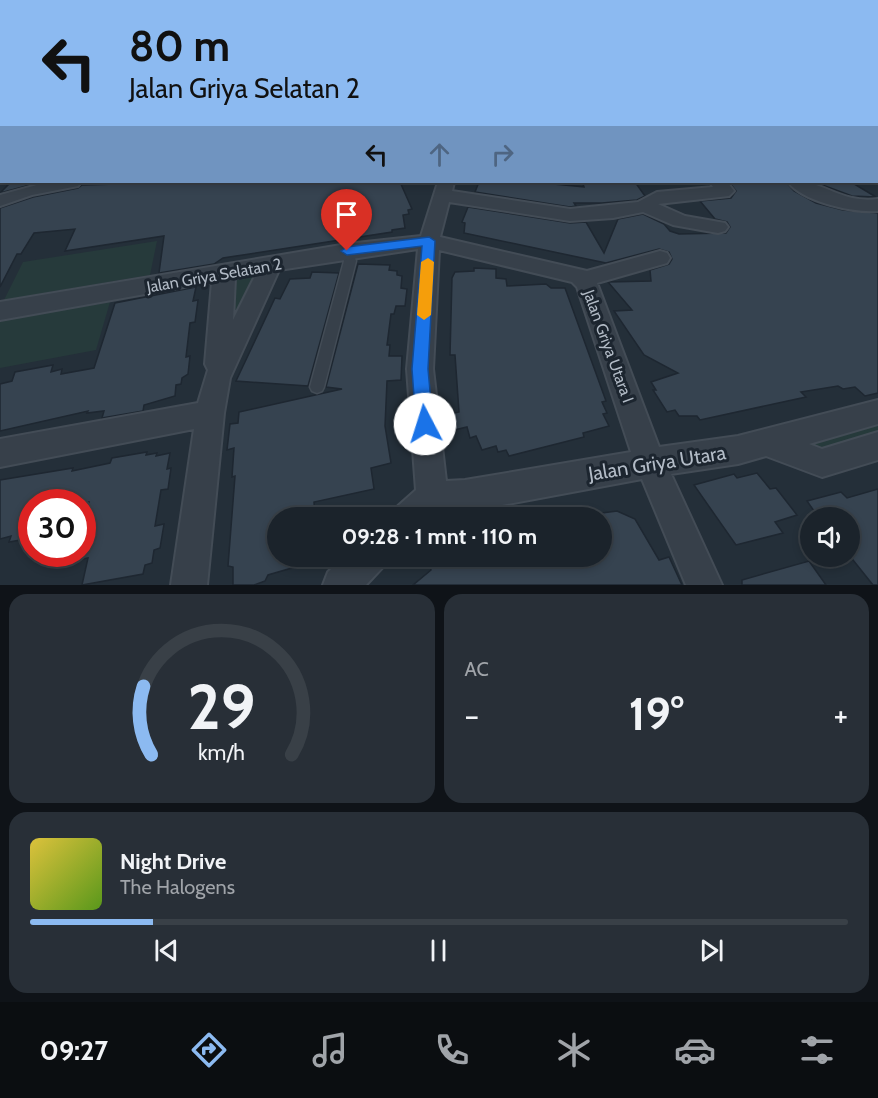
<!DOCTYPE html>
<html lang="id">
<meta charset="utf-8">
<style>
body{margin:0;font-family:Cabin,sans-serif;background:#282f37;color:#f1f3f6;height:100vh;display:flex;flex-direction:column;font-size:22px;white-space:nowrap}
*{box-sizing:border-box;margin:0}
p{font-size:20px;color:#a0a4a9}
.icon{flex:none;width:33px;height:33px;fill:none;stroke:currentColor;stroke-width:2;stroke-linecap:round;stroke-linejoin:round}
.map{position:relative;height:585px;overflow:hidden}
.side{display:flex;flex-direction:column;gap:9px;padding:9px;background:#0f1318;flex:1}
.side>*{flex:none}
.top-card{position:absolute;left:0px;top:0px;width:879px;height:183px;box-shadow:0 3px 9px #0003,0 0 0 2px #394047;background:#8cbaf1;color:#111;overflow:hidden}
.fabs{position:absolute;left:800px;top:507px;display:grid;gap:12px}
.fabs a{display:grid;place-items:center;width:60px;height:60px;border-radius:50%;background:#1b232b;box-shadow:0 3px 9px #0003,0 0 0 2px #394047;font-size:30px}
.speed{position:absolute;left:18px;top:489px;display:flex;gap:12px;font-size:30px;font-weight:700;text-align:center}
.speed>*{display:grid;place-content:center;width:78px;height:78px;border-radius:50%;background:#1b232b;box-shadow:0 3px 9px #0003,0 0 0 2px #394047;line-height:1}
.speed .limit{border:9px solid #d22;background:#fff;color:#111}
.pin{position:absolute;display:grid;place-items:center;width:51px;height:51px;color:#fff;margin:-62px -26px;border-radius:50% 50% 50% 0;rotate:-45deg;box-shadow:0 0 6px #0007}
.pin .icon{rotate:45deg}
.me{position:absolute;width:66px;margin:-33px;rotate:355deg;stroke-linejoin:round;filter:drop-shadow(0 0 4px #0008)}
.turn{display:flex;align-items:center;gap:21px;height:126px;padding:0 30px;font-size:27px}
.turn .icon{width:78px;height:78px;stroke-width:2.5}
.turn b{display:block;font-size:42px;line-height:51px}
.lanes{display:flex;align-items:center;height:57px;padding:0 30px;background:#0003;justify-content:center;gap:30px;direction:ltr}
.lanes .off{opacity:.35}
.big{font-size:45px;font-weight:700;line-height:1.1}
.side .tile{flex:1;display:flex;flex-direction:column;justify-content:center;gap:9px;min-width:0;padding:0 21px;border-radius:18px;background:#282f37}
.side .dial{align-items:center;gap:0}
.dial svg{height:156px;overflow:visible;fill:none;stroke:#394047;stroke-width:7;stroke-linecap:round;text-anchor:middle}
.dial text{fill:#f1f3f6;stroke:none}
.song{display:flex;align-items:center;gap:18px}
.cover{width:72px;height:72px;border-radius:9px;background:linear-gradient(135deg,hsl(50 70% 55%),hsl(90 70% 35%))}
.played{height:6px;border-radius:3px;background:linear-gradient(90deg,#8cbaf1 15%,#394047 15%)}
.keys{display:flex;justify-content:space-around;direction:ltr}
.heat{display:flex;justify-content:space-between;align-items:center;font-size:33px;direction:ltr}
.side .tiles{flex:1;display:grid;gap:9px;grid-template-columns:1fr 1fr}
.tile:last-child{grid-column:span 2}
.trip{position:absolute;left:267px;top:507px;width:345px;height:60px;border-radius:30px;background:#1b232b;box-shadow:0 3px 9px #0003,0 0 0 2px #394047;font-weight:700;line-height:60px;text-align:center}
.menu{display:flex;height:96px;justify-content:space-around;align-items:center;background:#0b0e11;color:#a0a4a9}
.menu .icon{width:42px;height:42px}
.menu .current{color:#8cbaf1}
.menu b{font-size:27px;color:#f1f3f6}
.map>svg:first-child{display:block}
.green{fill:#263a3b}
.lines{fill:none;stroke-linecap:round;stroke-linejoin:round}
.river{fill:#182636;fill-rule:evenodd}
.building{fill:#364350;stroke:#1e2731;stroke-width:1.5}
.service-casing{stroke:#434c56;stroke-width:3}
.minor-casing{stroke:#434c56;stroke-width:4}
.service{fill:#37404a;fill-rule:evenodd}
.minor{fill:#37404a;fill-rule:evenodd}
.route{fill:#1a73e8;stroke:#114b97;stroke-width:1.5}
.slow{fill:#f59e0b}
.labels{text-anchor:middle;stroke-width:6;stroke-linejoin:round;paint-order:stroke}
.street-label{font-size:16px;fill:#b2bbc6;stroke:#1c252f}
.near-street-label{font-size:20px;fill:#b2bbc6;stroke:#1c252f}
</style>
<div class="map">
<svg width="878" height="585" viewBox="0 0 878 585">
<rect width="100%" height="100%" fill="#242f39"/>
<g class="green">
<polygon points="157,241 150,275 4,300 23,262"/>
<polygon points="253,274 257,276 232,336 235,277"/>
<polygon points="110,302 96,350 0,368 0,321"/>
<polygon points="878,420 878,436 811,454 800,441"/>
</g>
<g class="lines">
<rect class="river" x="0" y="126" width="2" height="14"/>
</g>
<g class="building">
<polygon points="11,182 41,182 0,193"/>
<polygon points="188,182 400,182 412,209 408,210 409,214 403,215 405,228 392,230 392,232 223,258 214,264 159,273 164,236 65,251 75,229 34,233 21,254 17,254 0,287 0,208 33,197 78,188 82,185"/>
<polygon points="479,182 532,182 584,187 583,184 593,184 592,182 635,182 645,196 637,200 602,203 574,203 576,206 570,207 475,192"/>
<polygon points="729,182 786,182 794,191 816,203 843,210 878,213 878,393 865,396 855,387 843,389 838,386 801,392 806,397 700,420 697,416 679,416 675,410 667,412 653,390 656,390 651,382 678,373 644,355 614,311 632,310 608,282 651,281 650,270 669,264 672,259 669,252 659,249 606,263 464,233 465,223 462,222 468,207 570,223 586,222 604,253 618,219 643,214 664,224 670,231 679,234 726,233 730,227 727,222 715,219 700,201 731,198 736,191"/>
<polygon points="826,182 851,182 876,197 852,196 817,183"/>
<polygon points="358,264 390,265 389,270 397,271 397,275 402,276 401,288 407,289 405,306 396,306 394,314 391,314 387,345 390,345 389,356 402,356 401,380 387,381 385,426 391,463 371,468 374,489 314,502 315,518 278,518 278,556 315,556 316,561 268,575 265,581 254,585 233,585 233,567 228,566 235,476 232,477 234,448 227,450 230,424 238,423 239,412 342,389 326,387"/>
<polygon points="474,268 496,269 496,278 506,279 507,286 546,284 551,288 565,288 606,401 602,402 607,413 603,414 609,426 583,433 584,437 509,456 506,450 498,452 496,446 482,450 476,436 470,438 467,427 450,431 446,415 459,412 455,355 450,355 452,278 455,272 474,271"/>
<polygon points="312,272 339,273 308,386 236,381 275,298 280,299 290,279 310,278"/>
<polygon points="196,287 193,301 198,300 195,322 190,323 186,357 190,356 188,374 182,378 181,384 176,385 175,396 144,405 143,411 102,418 104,411 87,413 88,411 0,431 0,384 12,381 15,372 53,365 51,372 62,369 61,374 94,368 115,303"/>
<polygon points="147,452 146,455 157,453 156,456 170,453 167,469 171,468 168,489 161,490 155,526 164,524 160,548 154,550 152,563 145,565 143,574 82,585 88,558 82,559 82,528 89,502 32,502 32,538 9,542 11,536 0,539 0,480 73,468 72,471 110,463 112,458"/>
<polygon points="757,473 770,489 776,488 797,515 775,522 783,533 736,545 694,485 734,474 737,478"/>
<polygon points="878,489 878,585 873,585 849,555 849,518 819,518 807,501 841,492 847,498"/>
<polygon points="617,511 635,519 659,560 669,557 682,585 413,585 431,570 428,556 602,556 602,513"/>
<polygon points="809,561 826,585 742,585 742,580"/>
</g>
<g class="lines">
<defs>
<polygon id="service" points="347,247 352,251 356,261 324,387 322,391 317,393 312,391 310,387 344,261 342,251"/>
<g id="minor">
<polygon points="48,182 81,182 78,186 32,195 0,206 0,195"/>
<path d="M438,182h16l-2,9 118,18 68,-7 19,-10 56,-5 -3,-5h17l7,9 -5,5 -71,8 27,12 40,7 3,4 -3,4 -7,2 -45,-8 -30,-13 -30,6 -43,3 -121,-19 -9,35 147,34 73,-20 7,2 3,5 -3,5 -70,20 62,164 79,-11 140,-36v24l-69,20 13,5 56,-17v28l-56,17 -56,-21 -28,8 -67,10 51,111h-36l-44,-106 -177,33 -26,1 -5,5h-40l4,-12 18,-16 -9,-121 11,-120 -139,21 -49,108 -6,35 -17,172h-36l23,-156 -194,38v-28l198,-36 10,-33 -3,-6 7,-82 -212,38v-18l347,-58 74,-8zM439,250l133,32 5,5 54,165 -166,28 -19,1 -13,-112zM256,274l-23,46 2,-42z"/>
<path d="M788,182c35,-4 50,22 90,17v12c-24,2 -75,-9 -90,-29z"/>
<polygon points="345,556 387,556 382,568 366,585 323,585 328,572"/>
</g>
</defs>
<use href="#service" class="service-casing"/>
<use href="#minor" class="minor-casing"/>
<use href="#service" class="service"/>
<use href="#minor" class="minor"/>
</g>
<linearGradient id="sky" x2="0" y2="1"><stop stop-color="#141a1f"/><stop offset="0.52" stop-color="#3f4d5f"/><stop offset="1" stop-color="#3f4d5f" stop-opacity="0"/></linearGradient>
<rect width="878" height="172" fill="url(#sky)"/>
<polygon class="route" points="429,237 435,241 428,369 433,424 431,429 425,432 419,429 416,424 412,369 422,246 347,255 341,251 347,247"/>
<polygon class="slow" points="428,258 434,262 431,315 424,320 417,315 421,262"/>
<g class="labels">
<g class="street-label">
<text transform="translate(214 275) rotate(-10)" y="6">Jalan Griya Selatan 2</text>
<text transform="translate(609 346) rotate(70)" y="6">Jalan Griya Utara I</text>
</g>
<g class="near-street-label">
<text transform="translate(657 463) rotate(-9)" y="7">Jalan Griya Utara</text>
</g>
</g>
</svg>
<div class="fabs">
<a><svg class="icon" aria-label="sound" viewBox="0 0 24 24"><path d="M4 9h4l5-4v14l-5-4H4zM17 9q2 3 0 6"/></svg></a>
</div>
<div class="speed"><div class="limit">30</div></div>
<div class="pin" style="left:347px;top:251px;background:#d93025"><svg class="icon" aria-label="arrive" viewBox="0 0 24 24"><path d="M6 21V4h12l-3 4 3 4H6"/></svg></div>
<svg class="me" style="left:425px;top:424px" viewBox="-20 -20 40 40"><circle r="19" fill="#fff"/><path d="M0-13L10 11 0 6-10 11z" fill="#1a73e8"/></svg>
<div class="trip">09:28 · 1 mnt · 110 m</div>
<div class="top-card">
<div class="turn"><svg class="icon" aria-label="left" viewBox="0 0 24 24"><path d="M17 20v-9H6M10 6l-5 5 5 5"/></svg><div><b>80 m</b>Jalan Griya Selatan 2</div></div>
<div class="lanes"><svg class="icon" aria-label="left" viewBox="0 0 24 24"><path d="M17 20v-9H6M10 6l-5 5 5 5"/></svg><svg class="icon off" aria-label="ahead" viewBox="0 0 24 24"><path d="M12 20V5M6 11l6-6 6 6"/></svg><svg class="icon off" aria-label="right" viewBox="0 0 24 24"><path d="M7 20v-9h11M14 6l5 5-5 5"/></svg></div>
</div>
</div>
<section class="side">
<div class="tiles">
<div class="tile dial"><svg viewBox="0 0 100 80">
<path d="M14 69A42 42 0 1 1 86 69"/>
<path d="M14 69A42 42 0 0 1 10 34" stroke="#8cbaf1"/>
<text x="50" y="56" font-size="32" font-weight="700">29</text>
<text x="50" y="72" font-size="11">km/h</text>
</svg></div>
<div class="tile"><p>AC</p>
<div class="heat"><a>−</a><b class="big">19°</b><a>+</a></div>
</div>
<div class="tile">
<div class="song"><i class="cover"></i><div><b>Night Drive</b><p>The Halogens</p></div></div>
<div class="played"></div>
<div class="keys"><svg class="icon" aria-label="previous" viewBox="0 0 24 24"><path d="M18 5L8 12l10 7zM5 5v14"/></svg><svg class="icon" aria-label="pause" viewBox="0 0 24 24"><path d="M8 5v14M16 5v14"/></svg><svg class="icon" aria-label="next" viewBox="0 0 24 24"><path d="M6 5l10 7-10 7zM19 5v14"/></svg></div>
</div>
</div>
</section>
<nav class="menu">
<b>09:27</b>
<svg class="icon current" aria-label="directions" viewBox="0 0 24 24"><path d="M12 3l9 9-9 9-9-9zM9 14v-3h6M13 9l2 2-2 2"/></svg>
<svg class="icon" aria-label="music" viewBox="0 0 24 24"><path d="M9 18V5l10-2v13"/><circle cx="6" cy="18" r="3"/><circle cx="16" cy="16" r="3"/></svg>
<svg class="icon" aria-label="phone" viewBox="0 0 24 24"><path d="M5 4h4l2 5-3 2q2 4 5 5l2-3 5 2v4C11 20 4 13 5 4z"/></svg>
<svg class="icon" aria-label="climate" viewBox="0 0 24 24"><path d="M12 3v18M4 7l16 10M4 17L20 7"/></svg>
<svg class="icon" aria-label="car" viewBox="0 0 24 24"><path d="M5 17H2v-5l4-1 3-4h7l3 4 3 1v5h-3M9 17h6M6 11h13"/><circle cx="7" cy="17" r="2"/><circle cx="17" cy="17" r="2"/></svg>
<svg class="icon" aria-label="filters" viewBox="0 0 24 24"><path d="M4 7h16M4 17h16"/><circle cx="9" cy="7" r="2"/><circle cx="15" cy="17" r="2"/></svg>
</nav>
